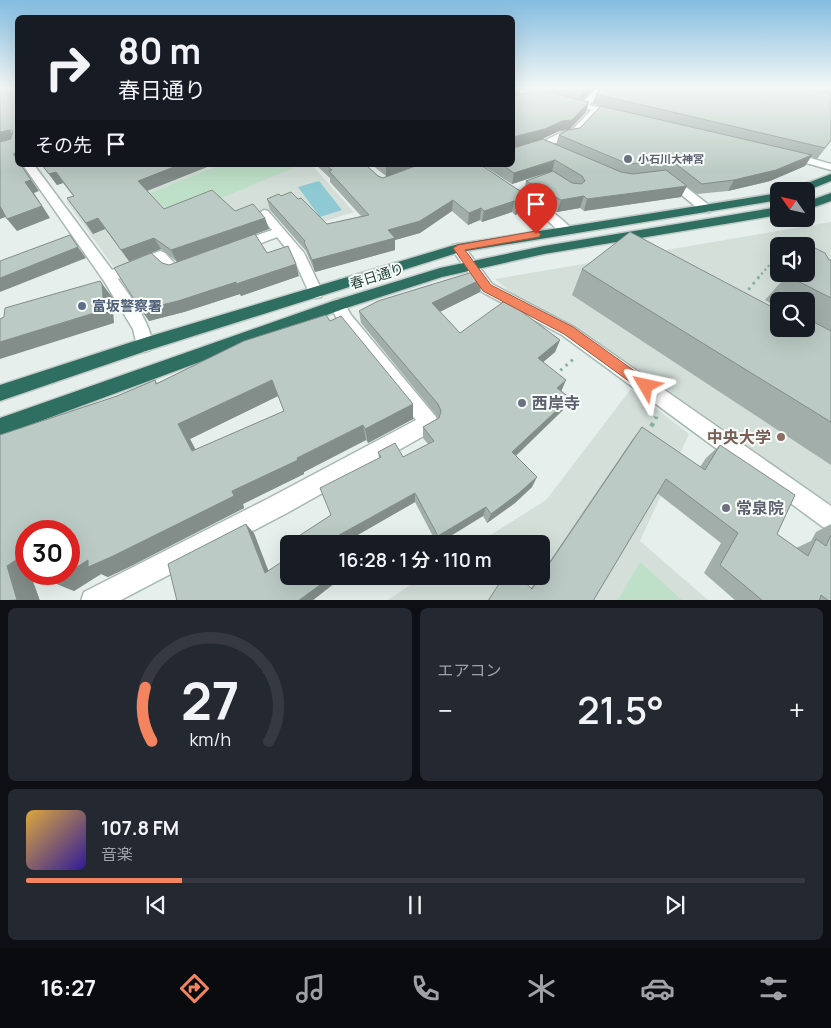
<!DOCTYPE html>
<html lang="ja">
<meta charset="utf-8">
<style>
body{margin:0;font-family:Manrope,"Noto Sans JP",sans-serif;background:#242831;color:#f1f3f6;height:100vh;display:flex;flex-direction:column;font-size:19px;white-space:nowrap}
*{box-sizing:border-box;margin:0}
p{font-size:16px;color:#9ea1a6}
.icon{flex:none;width:28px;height:28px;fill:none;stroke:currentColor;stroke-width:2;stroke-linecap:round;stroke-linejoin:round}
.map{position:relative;height:600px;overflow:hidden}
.drawer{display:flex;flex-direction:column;gap:8px;padding:8px;background:#0d0f14;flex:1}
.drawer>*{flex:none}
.guide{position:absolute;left:15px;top:15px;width:500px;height:152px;border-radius:8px;box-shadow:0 5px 20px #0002;background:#171b24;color:#f1f3f6;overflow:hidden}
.needle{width:32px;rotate:304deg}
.tools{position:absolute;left:770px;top:182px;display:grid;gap:10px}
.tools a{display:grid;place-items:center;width:45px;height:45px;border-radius:8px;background:#171b24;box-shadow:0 5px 20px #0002;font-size:25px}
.speed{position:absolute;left:15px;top:520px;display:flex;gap:10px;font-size:25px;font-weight:700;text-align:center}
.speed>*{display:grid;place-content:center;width:65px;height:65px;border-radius:50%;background:#171b24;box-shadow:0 5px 20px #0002;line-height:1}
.speed .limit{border:8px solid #d22;background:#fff;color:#111}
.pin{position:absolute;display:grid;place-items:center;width:42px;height:42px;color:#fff;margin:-51px -21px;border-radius:50% 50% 50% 0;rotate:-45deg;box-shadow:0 0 5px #0007}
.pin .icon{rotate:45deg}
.me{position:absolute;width:55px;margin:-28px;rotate:306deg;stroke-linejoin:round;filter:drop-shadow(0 0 4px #0008)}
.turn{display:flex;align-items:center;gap:18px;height:105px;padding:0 20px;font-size:22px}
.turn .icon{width:65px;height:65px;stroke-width:2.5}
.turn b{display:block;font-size:35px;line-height:42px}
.then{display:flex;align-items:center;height:48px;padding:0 20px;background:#0003;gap:10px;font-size:19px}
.big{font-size:38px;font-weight:600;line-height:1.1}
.drawer .tile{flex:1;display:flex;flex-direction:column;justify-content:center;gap:8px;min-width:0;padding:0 18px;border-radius:8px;background:#242831}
.drawer .dial{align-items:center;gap:0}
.dial svg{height:130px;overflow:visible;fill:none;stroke:#363941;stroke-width:7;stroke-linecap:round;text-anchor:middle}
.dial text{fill:#f1f3f6;stroke:none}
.song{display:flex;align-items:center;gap:15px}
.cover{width:60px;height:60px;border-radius:8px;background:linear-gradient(135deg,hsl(40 70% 55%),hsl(250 70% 35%))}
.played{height:5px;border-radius:2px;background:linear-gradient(90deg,#f4845f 20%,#363941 20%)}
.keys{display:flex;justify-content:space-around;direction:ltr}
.heat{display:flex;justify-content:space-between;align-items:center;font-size:28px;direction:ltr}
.drawer .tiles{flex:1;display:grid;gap:8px;grid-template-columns:1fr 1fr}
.tile:last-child{grid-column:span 2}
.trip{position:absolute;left:280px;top:535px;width:270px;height:50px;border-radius:8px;background:#171b24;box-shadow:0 5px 20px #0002;font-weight:600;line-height:50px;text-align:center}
.tab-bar{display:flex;height:80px;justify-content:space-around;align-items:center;background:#090b0e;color:#9ea1a6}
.tab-bar .icon{width:35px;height:35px}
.tab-bar .on{color:#f4845f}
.tab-bar b{font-size:22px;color:#f1f3f6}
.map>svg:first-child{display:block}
.built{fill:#d4dfda;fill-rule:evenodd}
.green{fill:#bfe0c8}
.water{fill:#8ec9d4}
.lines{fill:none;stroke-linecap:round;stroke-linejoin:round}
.minor-casing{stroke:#a8b8b2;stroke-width:3}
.highway-casing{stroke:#c2cac8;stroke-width:3}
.path-far2{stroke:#86b3a5;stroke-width:2.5;stroke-dasharray:2 3;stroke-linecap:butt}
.path-far1{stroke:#86b3a5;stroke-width:3;stroke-dasharray:2.5 4.5;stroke-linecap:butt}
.path{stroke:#86b3a5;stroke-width:4.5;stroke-dasharray:4 5.5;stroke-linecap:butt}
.minor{fill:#fff;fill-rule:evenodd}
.highway{fill:#2f6f62;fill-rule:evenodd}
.wall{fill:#a1aea9;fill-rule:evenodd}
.shaded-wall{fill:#838d89}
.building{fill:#bbcac4;stroke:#838d89;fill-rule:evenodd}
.route{fill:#f4845f;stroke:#9f563e}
.worship-dot{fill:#6b7280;stroke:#f7fbf9;stroke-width:2}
.service-dot{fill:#5c6f8a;stroke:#f7fbf9;stroke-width:2}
.education-dot{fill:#8d6e63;stroke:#f7fbf9;stroke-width:2}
.labels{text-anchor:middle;stroke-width:4;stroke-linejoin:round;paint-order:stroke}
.far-worship-label{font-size:11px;font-weight:bold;fill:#5b616d;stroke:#f7fbf9;text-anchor:start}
.street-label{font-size:14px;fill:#24423a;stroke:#f7fbf9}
.service-label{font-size:14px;font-weight:bold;fill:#4e5e75;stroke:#f7fbf9;text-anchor:start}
.near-worship-label{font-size:16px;font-weight:bold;fill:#5b616d;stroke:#f7fbf9;text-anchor:start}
.near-education-label{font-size:16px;font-weight:bold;fill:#785e54;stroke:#f7fbf9;text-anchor:end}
</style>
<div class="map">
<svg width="831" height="601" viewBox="0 0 831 601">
<rect width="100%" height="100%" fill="#e6efeb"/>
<g class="built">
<polygon points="168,165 312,165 354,212 319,223 300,198 116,270 66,201"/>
<path d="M831,222v288l-199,-145 -72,-46 -36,-16 -29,-24zM779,246h27v28h-27zM779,301h27v28h-27z"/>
<polygon points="631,389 689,434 640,541 708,600 386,601 424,576 541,576 541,544 476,544 546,500"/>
</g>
<g class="green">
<polygon points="221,165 300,165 174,218 150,193"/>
<polygon points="640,562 682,600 618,600"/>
</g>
<polygon class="water" points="319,181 342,210 320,217 298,187"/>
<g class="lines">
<defs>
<g id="minor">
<polygon points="512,88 547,94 551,97 547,100 512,92"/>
<polygon points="597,88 606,88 589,105 621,112 621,116 599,112 576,137 565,138 548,147 540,147 540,143 560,133 570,132 591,110 567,105 567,101 581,103"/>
<polygon points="789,152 831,164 831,170 785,157 784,155"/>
<path d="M23,165h11l78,105 48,-19 5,2 10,11 11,-3 5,2 2,3 -2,3c-18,5 -21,7 -33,-7l-40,17c10,15 41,53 32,71l-6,2 -6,-2 -5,-21 -29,-48z"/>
<polygon points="668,175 672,176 710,206 712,209 710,212 702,212 664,180 662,178"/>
<path d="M514,189c13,4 51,30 58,41l-1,3h-10l-14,-13 -37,-25 -2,-2 2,-2z"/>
<polygon points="264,210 268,211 304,253 323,293 321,297 316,298 311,297 293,257 277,237 245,249 235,249 233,246 235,243 272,230 258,214"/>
<polygon points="458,244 463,245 492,284 574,327 831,506 831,530 823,527 562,335 482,292 451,248 453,245"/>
<polygon points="338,299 343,301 351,315 436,417 438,423 436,429 287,513 119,601 81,601 84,592 271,497 416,420 339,323 330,305 333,301"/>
</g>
<g id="highway">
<polygon points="831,174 831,181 806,191 790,191 792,189"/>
<polygon points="779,193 779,200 460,252 146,351 0,401 0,385 144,338 458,244"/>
<polygon points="831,193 831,201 806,210 806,202"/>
<polygon points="779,207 779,215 544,254 442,277 343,309 0,436 0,418 333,301 440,268 544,246"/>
</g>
</defs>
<use href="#minor" class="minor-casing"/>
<use href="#highway" class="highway-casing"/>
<polyline class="path-far2" points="758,278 774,260 779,262"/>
<g class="path-far1">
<polyline points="744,295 759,277"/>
<polyline points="555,375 576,357"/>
<polyline points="656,419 657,416"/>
</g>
<polyline class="path" points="647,435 656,417"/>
<use href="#minor" class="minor"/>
<use href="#highway" class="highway"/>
</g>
<g class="wall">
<path d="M521,88h74l-13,12 4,12 -17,18 11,-2 21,-22 -8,-2 3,-10 6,-6h229v53l-14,18 -6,-2 -6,9 -35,15 -42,10 -31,3 -11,-8 -5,11 -97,14 -4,-3 -23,4 -33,-20 2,-11 23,-9 -37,12 -30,-19h30l7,-70 17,-6zM567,130l-8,5 -3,10 -14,-6 17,-8z"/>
<polygon points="42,165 212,165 147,191 164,209 235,211 265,218 269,229 177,262 161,249 151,253 162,263 169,265 267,253 299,276 241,296 240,294 184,312 149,321 129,261 105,229 93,234 67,198 73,196 63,183 57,185"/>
<polygon points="316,165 366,165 378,176 383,178 386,176 372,165 481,165 529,210 515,215 512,212 482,222 480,220 468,225 452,211 420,233 395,240 395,250 315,272 306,251 270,210 267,199 281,196 298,199 327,224 361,216 330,182 330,178"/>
<path d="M829,260h2v205l-259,-170 10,-26 187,37 3,-2 -7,-4 23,-26zM779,301h27v28h-27z"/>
<polygon points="482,279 480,292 440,312 460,333 560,340 555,352 543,362 561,391 570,398 564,409 516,456 532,487 515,503 487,523 483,516 438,544 437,544 415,502 342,544 289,544 331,515 379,458 378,452 403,457 428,444 423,438 423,427 438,418 437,416 361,323 359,311"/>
<path d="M330,321l83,98 -45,24 -2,-3 -62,32v2l-61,30 1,4 -115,59 -21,10 -7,-3 -27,17 -22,-9 17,-51 -43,43h8l-3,2 9,25h-40l117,-205 38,-16 2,3zM278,396l6,15 -89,39 -5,-11z"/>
<polygon points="642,427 700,467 706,458 720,445 777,534 796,548 811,541 816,532 831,524 831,601 736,601 704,573 721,543 657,493 593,601 488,601 531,588 539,576 541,576 541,574 632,440"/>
</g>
<g class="shaded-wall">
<polygon points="515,88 520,88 519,95 512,98 512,89"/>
<polygon points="587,88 595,88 580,101 583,91"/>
<polygon points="589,102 586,112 569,130 559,131 542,139 512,148 513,137 562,121"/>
<polygon points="10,130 18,140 0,145 0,132"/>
<polygon points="18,151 18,160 13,154"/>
<polygon points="812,155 805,166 770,181 728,191 734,180"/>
<polygon points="555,160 552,171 512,184 514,173"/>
<polygon points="21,165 39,191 34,193 50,218 17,231 7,219"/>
<polygon points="179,165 212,165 144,192 138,181"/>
<polygon points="388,165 419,165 386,177 386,166"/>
<polygon points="56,172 63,183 57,185 49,174"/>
<polygon points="687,186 681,197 584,211 587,199"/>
<polygon points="584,196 580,208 557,212 561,200"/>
<polygon points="532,199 529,210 515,215 517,203"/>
<polygon points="453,200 452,211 420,233 395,240 395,250 315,272 312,260 388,230"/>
<polygon points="514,201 512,212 482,222 484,211"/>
<polygon points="0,205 8,216 0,219"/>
<polygon points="481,208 480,220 468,225 469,213"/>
<polygon points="98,218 105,229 93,234 86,223"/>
<polygon points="265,218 269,229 177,262 171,250"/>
<polygon points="154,238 161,249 129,261 121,250"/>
<polygon points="78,247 86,258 0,292 0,278"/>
<polygon points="296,264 299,276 241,296 240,294 184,312 149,321 141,310"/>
<polygon points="482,279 480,292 431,316 432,303"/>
<polygon points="100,281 112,297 114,323 0,359 0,342"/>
<polygon points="560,340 555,352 534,370 538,358"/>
<polygon points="272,380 278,396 190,439 204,465 192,451 178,424"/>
<polygon points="566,380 561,392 557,388"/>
<polygon points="570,398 564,409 508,463 512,452"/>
<polygon points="413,404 413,419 368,443 365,429"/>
<polygon points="363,425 366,440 304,472 304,474 243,504 244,508 129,567 108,577 101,574 74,591 52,582 66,574 69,574 69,572 88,560 232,491 297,458"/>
<polygon points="537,477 532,487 515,503 487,523 491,514"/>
<polygon points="415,493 415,502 342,544 323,544"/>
<polygon points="486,507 483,516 437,544 438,536"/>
<polygon points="246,524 254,533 272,580 265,573"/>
<polygon points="26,553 26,574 34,574 31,576 40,601 17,601 7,566"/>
<polygon points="331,576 335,583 312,601 298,601"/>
</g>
<g class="building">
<polygon points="0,88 18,88 18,151 13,154 18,160 18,165 21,165 31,180 25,182 42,206 7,219 0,206 0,142 11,139 13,131 10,130 0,132"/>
<polygon points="570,88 587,88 583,91"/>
<polygon points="602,88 799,88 831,94 831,140 825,148 596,94"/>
<polygon points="537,89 589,102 572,120 562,121 545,129 513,137 513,148 543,139 621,172 633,174 666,170 687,186 587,199 584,196 561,200 526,181 553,171 572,183 581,184 585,181 582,176 555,160 514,173 502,165 512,165 512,97"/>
<polygon points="601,106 812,155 776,170 734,180 702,184 672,161 628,164 559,135 568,130 580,128"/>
<polygon points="42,165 179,165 138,181 164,209 212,190 235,211 253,204 265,218 171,250 154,238 121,250 98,218 86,223 67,198 74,196 56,172 49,174"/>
<polygon points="326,165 366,165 378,176 383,178 418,165 481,165 532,199 517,203 514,201 484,211 481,208 469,213 453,200 420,221 388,230 395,238 312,260 304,242 305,241 267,199 279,194 281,196 291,192 298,199 301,198 327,224 369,215 329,171 332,170"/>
<polygon points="630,232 770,306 774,301 779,304 779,329 806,329 806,318 831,331 831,422 582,269"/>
<polygon points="255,234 267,253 288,246 296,264 236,284 236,282 178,301 141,310 114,268 151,253 162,263 169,265"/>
<polygon points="70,235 78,247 0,278 0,261"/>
<polygon points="813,247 825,253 829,260 831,260 831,298 786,275 788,274 806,274 806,254"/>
<polygon points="476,271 482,279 432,303 460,333 506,300 560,340 538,358 566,380 557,388 570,398 512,452 537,477 519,493 491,514 486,507 438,536 415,493 323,544 289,544 289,545 288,543 331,515 320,488 381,457 378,452 395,443 403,457 434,441 423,427 439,418 441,411 438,404 359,311 378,301"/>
<polygon points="100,281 102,284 104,310 0,342 0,319 4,317 5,308"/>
<path d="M326,315l4,6 11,-5 72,88 -48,25 -2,-4 -66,33 1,2 -66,31 2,5 -123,61 -23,10v-7l-19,12v-41h-43v22l-19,13 10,34 -17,1v-166l117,-39 38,-16 1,4 88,-43zM272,380l12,31 -92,40 -14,-27z"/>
<polygon points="642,427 705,470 720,445 795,495 777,534 808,556 816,539 826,546 831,535 831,601 829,601 821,595 819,601 763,601 720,565 738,533 666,479 593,601 488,601 504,576 518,576 532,589"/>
<polygon points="246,524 265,573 289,557 289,576 331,577 298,601 177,601 168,564"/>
<polygon points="50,574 66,574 52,582"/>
</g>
<linearGradient id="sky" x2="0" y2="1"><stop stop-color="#84bce0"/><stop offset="0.51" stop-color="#f4f8f6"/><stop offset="1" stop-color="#f4f8f6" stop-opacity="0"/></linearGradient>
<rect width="831" height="172" fill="url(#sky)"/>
<polygon class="route" points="536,231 541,234 539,237 465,250 491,285 573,327 650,382 652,386 650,390 646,392 641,390 564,334 483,291 453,248 458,245"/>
<g class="worship-dot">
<circle cx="628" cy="159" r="5"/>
<circle cx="522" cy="403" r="5"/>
<circle cx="726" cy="508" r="5"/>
</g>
<circle class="service-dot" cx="82" cy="306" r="5"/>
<circle class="education-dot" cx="781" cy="437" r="5"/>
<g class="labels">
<g class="far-worship-label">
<text x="638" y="163">小石川大神宮</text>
</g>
<g class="street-label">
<text transform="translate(377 276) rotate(-17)" y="5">春日通り</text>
</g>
<g class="service-label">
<text x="92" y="311">富坂警察署</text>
</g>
<g class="near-worship-label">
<text x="532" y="409">西岸寺</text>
<text x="736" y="514">常泉院</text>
</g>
<g class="near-education-label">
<text x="771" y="443">中央大学</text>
</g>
</g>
</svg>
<div class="tools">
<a><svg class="needle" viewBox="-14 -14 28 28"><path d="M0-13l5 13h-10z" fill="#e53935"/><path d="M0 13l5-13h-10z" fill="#9ea1a6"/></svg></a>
<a><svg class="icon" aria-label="sound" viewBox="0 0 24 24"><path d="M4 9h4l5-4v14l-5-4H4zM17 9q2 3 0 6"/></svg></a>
<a><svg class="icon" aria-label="search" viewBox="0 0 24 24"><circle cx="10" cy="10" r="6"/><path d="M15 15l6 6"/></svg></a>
</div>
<div class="speed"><div class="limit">30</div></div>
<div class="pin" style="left:536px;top:234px;background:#d93025"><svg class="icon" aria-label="arrive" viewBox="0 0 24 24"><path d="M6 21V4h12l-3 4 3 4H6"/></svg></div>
<svg class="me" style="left:646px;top:386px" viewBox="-20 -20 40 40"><path d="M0-17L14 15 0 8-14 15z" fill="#f4845f" stroke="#fff" stroke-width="4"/></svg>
<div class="trip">16:28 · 1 分 · 110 m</div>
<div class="guide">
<div class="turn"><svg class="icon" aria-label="right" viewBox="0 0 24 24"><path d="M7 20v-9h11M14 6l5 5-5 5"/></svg><div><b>80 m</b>春日通り</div></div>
<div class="then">その先<svg class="icon" aria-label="arrive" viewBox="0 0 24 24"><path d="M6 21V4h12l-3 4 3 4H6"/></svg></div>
</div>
</div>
<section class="drawer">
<div class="tiles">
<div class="tile dial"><svg viewBox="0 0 100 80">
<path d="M14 69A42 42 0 1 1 86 69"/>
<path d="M14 69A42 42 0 0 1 10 36" stroke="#f4845f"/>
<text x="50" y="56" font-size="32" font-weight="700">27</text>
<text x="50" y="72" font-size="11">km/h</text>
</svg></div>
<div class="tile"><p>エアコン</p>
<div class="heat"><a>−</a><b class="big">21.5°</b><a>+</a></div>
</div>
<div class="tile">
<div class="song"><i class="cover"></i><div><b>107.8 FM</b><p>音楽</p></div></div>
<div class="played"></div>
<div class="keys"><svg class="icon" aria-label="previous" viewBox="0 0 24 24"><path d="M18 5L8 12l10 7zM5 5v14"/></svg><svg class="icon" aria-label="pause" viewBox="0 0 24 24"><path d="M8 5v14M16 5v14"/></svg><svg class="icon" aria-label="next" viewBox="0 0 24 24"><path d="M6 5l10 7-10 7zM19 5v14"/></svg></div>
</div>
</div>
</section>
<nav class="tab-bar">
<b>16:27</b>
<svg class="icon on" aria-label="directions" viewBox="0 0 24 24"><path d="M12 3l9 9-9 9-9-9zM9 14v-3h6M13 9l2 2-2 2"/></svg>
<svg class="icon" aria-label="music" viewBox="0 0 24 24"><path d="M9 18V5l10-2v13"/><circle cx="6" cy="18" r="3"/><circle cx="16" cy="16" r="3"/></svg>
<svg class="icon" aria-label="phone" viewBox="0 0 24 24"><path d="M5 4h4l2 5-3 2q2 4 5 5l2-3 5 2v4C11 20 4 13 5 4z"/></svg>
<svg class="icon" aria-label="climate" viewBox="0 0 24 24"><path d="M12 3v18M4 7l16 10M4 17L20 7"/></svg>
<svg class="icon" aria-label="car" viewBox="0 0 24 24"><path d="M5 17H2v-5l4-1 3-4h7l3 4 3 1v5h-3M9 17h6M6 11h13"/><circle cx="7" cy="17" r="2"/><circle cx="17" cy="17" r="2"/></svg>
<svg class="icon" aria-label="filters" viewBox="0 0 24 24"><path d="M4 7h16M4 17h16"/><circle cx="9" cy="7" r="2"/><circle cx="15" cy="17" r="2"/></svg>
</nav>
